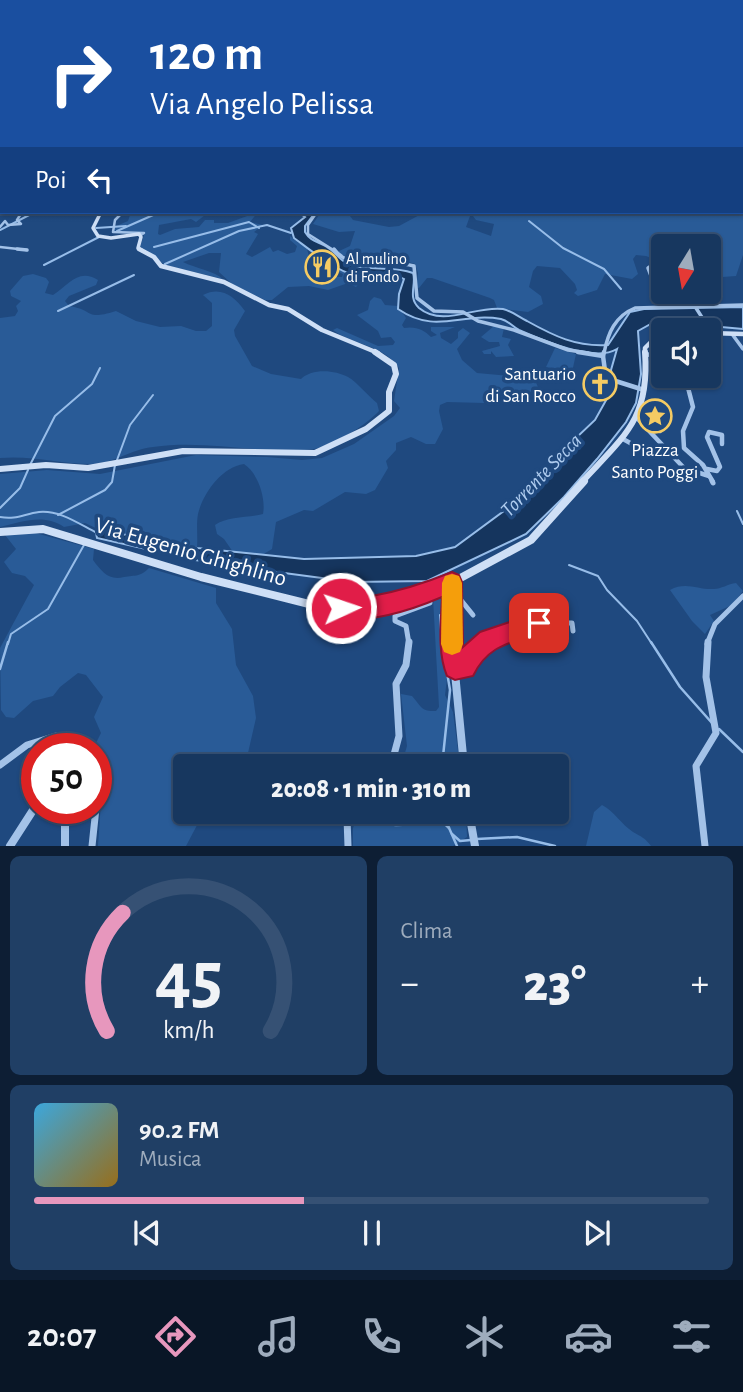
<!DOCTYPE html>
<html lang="it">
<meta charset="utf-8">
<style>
body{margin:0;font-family:"Alegreya Sans",sans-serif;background:#203f65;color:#f1f3f6;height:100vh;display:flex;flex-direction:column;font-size:26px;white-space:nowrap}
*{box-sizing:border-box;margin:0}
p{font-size:23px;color:#9eacbd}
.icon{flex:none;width:38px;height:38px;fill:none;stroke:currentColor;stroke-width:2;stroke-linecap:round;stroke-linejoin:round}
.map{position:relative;height:846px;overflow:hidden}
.panel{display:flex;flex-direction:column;gap:10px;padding:10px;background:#0d1e34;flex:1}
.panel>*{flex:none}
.guide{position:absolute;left:0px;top:0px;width:744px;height:214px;box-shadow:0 2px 5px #0004,0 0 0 2px #365174;background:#1a4fa0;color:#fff;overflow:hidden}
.needle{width:46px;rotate:191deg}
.controls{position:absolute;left:651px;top:234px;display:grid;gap:14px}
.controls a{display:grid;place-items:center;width:70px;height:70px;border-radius:7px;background:#17375f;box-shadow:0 2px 5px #0004,0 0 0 2px #365174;font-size:35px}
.speed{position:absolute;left:21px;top:733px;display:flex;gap:14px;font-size:35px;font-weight:700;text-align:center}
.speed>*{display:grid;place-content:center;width:91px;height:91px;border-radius:50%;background:#17375f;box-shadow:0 2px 5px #0004,0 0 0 2px #365174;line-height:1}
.speed .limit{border:10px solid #d22;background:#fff;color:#111}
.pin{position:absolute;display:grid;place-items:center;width:60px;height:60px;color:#fff;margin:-30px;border-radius:14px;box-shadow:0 4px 10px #0006}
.me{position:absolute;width:77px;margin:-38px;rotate:87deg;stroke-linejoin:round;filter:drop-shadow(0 0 5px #0008)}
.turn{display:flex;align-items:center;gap:24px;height:147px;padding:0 35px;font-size:32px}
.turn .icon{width:91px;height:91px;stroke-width:2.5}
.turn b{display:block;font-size:49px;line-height:60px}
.then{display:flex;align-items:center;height:66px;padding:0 35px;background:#0003;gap:14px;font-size:26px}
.big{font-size:52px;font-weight:800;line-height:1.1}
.panel .widget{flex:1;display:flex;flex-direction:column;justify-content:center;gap:10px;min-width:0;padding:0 24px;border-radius:10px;background:#203f65}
.panel .dial{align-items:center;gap:0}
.dial svg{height:182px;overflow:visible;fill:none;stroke:#365174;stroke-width:7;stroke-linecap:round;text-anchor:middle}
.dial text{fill:#f1f3f6;stroke:none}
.song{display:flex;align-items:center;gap:21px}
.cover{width:84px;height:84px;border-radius:10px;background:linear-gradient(135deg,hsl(200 70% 55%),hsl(40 70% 35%))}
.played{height:7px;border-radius:4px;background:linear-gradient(90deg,#e797bd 40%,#365174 40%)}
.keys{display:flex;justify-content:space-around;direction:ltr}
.heat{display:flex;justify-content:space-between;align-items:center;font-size:38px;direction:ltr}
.panel .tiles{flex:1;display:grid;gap:10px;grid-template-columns:1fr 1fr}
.widget:last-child{grid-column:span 2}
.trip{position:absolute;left:173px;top:754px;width:396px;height:70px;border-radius:7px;background:#17375f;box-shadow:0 2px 5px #0004,0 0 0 2px #365174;font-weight:800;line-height:70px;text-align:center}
.dock{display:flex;height:112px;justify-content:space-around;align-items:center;background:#091626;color:#9eacbd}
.dock .icon{width:49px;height:49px}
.dock .selected{color:#e797bd}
.dock b{font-size:32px;color:#f1f3f6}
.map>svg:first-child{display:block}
.green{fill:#295b97}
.water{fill:#15355e;stroke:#97bde9;stroke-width:2}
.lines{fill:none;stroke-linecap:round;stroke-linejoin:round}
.stream-far1{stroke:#97bde9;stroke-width:2}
.stream{stroke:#97bde9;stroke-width:2.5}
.minor-far4{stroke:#a3c2e8;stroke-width:2.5}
.minor-far3{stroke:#a3c2e8;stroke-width:3.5}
.minor-far2{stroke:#a3c2e8;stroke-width:4.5}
.minor-far1{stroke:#a3c2e8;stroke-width:5}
.minor{stroke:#a3c2e8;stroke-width:7}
.tertiary-far1{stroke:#a3c2e8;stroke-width:6}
.tertiary{stroke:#a3c2e8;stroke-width:8}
.secondary-far3{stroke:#cedff6;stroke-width:3.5}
.secondary-far2{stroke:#cedff6;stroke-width:4.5}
.secondary-far1{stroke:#cedff6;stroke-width:6}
.secondary{stroke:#cedff6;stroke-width:8}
.route{fill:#e11d48;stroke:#92132f;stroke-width:2}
.slow{fill:#f59e0b}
.labels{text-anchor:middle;stroke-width:7;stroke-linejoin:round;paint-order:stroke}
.far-poi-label{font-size:16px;fill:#fff;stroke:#1f497f;text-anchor:start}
.poi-label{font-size:19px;fill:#fff;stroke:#1f497f;text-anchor:end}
.water-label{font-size:21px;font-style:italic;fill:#afccef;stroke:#1f497f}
.near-street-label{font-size:23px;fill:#fff;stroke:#1f497f}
</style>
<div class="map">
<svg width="743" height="846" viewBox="0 0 743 846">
<rect width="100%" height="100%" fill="#1f497f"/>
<g class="green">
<path d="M743,176v79l-7,21 -27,2v-31h-46v16l-17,-7 -10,-1 -3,4 5,15 -6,5 -27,-5 -8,16 -19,6 -4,-3 3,-3 -2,-6 -15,-16 -23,-2 -4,5 -4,16 12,9 2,8 -15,8 -31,-4 -3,-8 -4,-2 -58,-20h-5l-8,10 -3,-1 2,-14 -3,-9c-30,-11 -46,6 -78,-12l13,-6 5,-15 -16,1 -26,-8 8,-12h26l6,8 36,7 10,-1 26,-14h37l8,4 -4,11 25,9 3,-12 -18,-4 -6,-8h272z"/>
<path d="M131,212h78l-13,10 -5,-3 -32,6 -1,9 2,1 15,-6 24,-2 6,-7h9v3h14l30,-11 -8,10 13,3 -9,7 4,2 -12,20 6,3 18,-10 3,5 5,-2 9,4 8,-2 2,-6 -7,-6v-4l17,13 3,11 -5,5c8,9 25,12 37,12l1,-3 -9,-4v-4l18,9 14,1 -10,11 -8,-4 -20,7 -19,-4 -21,1 -16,13h-7l-33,-16 -13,-12 2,-19h-12l-26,9c12,6 31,9 40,17l-58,-14 -25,-18 5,-15 -31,-1v-4l14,-6z"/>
<path d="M33,274l13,4 3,4 -4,11 8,2c16,-10 25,-27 45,-15l-2,5 -27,11 -4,5 4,5c26,4 15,15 47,5l20,10 24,6 21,-1 15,5h10l6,-5v-23l-9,-8c18,-9 31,1 42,16l-11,19 1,6 17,30 19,8 30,5c11,-11 34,-9 47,-2 8,4 20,19 29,26l2,8c-13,14 -46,35 -65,38 -54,6 -107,-10 -161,-2 -21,2 -41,17 -62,17 -31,0 -60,-9 -91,-6v-140l15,-2 3,-5 -2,-5 5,-5 -10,-5 -1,-5 13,-15z"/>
<path d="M374,297l7,2 4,6 13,1 8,12 -4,7 2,3c12,-2 20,2 27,9l6,-2 -6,-4v-4h24l-15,6 1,5 10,6 7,-6v-6l5,-4 7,5 -13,16 5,11 15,13 57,5 7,16 -2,4 -10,3 -21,-2 -24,4 -37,-1 -7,3 -1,6 4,18 -8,15h-9l-15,-7 -15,6v7l-10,11 2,7 -13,22 -9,4 -21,-2 -32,19 -9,-1 -28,12 -4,27 -10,6 -29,-3 -9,-13 -7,-5 -2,-9c12,-9 32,-7 48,-11 3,-16 -5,-41 -19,-50 -22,3 -41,29 -46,50 -2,11 0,23 -1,34l-97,-18 -15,-7 -21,4c-20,-14 -42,-5 -64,0v-53l47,-4 53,4 96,-19 71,2 35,3 20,-2 32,-14 40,-28 6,-8 -6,-7 5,-33c-15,-23 -46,-23 -66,-38l4,-2 41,18 15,-1 2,-3 -4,-5 -10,1 -3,-7 -21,-16 11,-5 2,-9z"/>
<polygon points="494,326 504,328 502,337 511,339 508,345 514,356 496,357 491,351 491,354 484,354 482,351 500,346 499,342 489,342 481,337"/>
<polygon points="555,348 576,354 572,372 546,367"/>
<path d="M32,532l62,17 -1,11c9,12 16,21 31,17 12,-2 16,0 25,-9l67,20v15l16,26 4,36 17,31 3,22 -11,48h-59v46h18l-18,34h-88l3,-45 12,-20 -3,-11 -14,-8v-13h-3l8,-16 -7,-16 9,-20 -17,-22 -8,-2 -18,14 -7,9 -20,5 -19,17 -8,-1 -5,-7 -1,-62 34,-63 -9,-9 -13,-3 -8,-11 12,-13 -11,-14z"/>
<path d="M736,583l7,8 -11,14 -22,10 4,6 -9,13 -13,-13 -22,-31c16,-9 28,0 44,-1 7,0 14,-5 22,-6z"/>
<path d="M446,596l2,50 -4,7 3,26 -2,16 8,17 7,54h-59l6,-20 -6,-52 11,2c9,10 9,16 24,15l3,-4 -6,-109z"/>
<path d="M602,805c13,7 19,19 31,27 9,5 12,6 18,14h-65l8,-34z"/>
<polygon points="359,812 466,812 467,837 453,846 353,846 353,828"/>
</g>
<path class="water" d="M298,212l16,2 -9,12v6c6,10 13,9 22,15 8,4 11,12 21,17 20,8 44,1 65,9 4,11 -6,24 6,35 24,20 57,-3 84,1 9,2 16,8 24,12 27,15 49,26 81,24l22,-33 14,-3 99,-2v22l-87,-8 -18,10 3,43 -5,29 -10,19 -29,37 -33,38 -38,37 -99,47 -75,1 -83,-11 -74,-11 -98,-22 -1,-5 4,-3 97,18 107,11 112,-3 39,-9 57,-42 23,-28 60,-57 19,-34 -3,-16 6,-21c-23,14 -75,-9 -98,-19 -6,-3 -10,-9 -18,-11 -40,-7 -65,16 -103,-10l1,-15 5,-15c-16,-9 -32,-2 -49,-4 -18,-3 -46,-26 -61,-37l-3,-10 14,-11z"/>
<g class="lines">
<g class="stream-far1">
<polyline points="0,135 0,138"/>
<polyline points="529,221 563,248 604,269 621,289"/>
<polyline points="96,228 126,226"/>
<polyline points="0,230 35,212"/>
<polyline points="117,231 160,212"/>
<polyline points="154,247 249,222 259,228"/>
<polyline points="165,264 239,231 267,225 291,233"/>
<polyline points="44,265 99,237"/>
<polyline points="58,311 134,275"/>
<polyline points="117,460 130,425 153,395"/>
<polyline points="30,465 55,416 92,384 100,368"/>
<polyline points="0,508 20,488 28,470"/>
<polyline points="737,511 743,524"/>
<polyline points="58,515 105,490 112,482 115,465"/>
<path d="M0,517c16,3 24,-3 39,-5 21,-2 40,12 58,21"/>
<polyline points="569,565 598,576 607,590 637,621 652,644"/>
<polyline points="440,615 442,644"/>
<polyline points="8,644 11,634 48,609 84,545"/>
</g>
<g class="stream">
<polyline points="442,642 450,690 442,766"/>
<polyline points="651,642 680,687 712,723"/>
<polyline points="0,669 8,642"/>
<polyline points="719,729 743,752"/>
<polyline points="442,812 457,846"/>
<polyline points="336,816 345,819"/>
<polyline points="350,821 396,825 423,824 433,813 449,828"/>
<polyline points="452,834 460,841 471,840"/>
<polyline points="477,839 517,837 555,846"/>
</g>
<g class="minor-far4">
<polyline points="123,212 115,220 113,232 144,233 141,235"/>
<polyline points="317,212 308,225 308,234 335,251"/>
<polyline points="0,227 5,221 8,225 21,224 17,220 22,212"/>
<polyline points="0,247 27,250"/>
</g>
<g class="minor-far3">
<polyline points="17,249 27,250"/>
<path d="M334,249c15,23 56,9 80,17l3,32 17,13 29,1 15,9 36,9 54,20 20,3"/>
<polyline points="651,266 648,268 658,294 671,305"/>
<polyline points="696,308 712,333"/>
<polyline points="732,334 743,349"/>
<path d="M604,353c4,-20 11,-37 31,-45l108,-3"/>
</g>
<g class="minor-far2">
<polyline points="578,352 603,356 604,352"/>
<polyline points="645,354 663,357"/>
<polyline points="603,356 606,378 644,390"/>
<polyline points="685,376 693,407 683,431 684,448 703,465 713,482"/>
<polyline points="639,410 660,431"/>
<polyline points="637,418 684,468 709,476"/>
<polyline points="623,439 650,454"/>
<polyline points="707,469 717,471 720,467 707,437 709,432 722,435 722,444"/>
</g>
<g class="minor-far1">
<polyline points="712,481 713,483"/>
<polyline points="452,589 473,615"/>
<polyline points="409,644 406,626 395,621 395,616 430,603 429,594"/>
<polyline points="482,644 539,623 572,623 573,631"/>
<polyline points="707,644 715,624 743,596"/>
</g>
<g class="minor">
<polyline points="456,668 465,668 473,651 485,642"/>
<polyline points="0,765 27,745 56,736 70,749"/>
<polyline points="391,766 399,736 396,684 406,665 409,642"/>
<polyline points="92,846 96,808"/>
<polyline points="348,846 347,818 350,812"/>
<polyline points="705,846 696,766 716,733 706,677 708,642"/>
</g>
<polyline class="tertiary-far1" points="452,644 452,582"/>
<g class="tertiary">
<polyline points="452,642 464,766"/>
<polyline points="65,808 65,846"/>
<polyline points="469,812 475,846"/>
<polyline points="10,846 37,804"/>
</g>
<g class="secondary-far3">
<polyline points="0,194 2,192"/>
<polyline points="101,212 93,228 98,236 111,238 139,234 141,237 138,248 143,251"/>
</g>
<g class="secondary-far2">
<polyline points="139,249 154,257 161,266 224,282 269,305 288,309 322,330 378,353"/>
<polyline points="709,333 743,334"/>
<polyline points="645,353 645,348 651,342 663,340"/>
</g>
<g class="secondary-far1">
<polyline points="0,469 46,465 88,468 183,451 315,453 366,429 389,411 389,392 396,374 394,365 375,352"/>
<path d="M582,482c42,-46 68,-63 63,-130"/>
</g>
<polyline class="secondary" points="0,532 43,529 201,577 321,607 360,608 412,599 440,589 531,540 584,481"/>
</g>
<linearGradient id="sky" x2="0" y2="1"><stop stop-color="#112846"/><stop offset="0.46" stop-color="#3c5f90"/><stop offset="1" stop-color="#3c5f90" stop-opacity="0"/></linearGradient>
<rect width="743" height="221" fill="url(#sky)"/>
<path class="route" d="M452,572l7,3 3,7 1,65 17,-15 59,-20 8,3 3,8 -3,7c-32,13 -58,12 -74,46l-18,4 -8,-4c-10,-24 -6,-54 -5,-79 -28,12 -79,30 -109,18l-3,-7 3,-8c12,-5 26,-2 39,-4 29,-5 53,-13 80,-24z"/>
<polygon class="slow" points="452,574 459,576 462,583 463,644 460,652 452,655 444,652 441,644 442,583 445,576"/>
<defs>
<symbol id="restaurant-ring" viewBox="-11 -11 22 22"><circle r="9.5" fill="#1f497f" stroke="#f5cb63" stroke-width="1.5"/><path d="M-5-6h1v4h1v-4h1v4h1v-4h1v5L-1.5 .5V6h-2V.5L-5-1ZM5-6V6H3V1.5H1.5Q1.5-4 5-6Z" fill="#f5cb63"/></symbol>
<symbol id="church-ring" viewBox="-11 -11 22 22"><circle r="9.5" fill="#1f497f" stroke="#f5cb63" stroke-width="1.5"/><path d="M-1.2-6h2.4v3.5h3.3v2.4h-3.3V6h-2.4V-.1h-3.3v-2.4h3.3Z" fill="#f5cb63"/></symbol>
<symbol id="sight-ring" viewBox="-11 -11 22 22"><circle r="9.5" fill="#1f497f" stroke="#f5cb63" stroke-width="1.5"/><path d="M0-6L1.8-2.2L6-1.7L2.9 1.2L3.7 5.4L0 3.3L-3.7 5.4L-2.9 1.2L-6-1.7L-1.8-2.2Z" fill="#f5cb63"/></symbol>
</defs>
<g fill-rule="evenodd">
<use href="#restaurant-ring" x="303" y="248" width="38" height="38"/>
<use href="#church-ring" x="581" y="365" width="38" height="38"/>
<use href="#sight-ring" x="636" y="397" width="38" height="38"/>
</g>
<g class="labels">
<g class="far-poi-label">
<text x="346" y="264">Al mulino<tspan x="346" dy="18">di Fondo</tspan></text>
</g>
<g class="poi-label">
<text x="576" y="380">Santuario<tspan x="576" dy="22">di San Rocco</tspan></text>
<text x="655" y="456" text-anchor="middle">Piazza<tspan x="655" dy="22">Santo Poggi</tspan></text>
</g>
<g class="water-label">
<text transform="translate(541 475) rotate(-46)" y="7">Torrente Secca</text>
</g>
<g class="near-street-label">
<text transform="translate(191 551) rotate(16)" y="8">Via Eugenio Ghighlino</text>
</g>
</g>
</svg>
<div class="controls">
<a><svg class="needle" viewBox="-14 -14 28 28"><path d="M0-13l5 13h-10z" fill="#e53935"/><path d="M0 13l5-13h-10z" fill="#9eacbd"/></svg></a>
<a><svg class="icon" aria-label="sound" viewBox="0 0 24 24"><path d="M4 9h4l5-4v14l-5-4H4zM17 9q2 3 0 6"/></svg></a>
</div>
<div class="speed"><div class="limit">50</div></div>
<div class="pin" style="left:539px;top:623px;background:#d93025"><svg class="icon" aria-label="arrive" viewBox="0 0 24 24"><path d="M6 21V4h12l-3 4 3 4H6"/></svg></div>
<svg class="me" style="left:341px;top:608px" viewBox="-20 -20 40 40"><circle r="17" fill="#e11d48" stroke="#fff" stroke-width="3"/><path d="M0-11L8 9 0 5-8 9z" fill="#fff"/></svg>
<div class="trip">20:08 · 1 min · 310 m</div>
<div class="guide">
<div class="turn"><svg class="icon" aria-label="right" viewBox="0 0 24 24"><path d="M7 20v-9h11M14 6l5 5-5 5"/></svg><div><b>120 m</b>Via Angelo Pelissa</div></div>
<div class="then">Poi<svg class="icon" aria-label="left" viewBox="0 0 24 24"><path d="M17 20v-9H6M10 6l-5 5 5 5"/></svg></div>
</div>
</div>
<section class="panel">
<div class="tiles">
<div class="widget dial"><svg viewBox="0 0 100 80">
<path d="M14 69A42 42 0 1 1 86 69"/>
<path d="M14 69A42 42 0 0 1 21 17" stroke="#e797bd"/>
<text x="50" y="56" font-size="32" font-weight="700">45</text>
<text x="50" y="72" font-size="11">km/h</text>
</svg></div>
<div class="widget"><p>Clima</p>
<div class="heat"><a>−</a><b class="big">23°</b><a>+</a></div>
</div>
<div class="widget">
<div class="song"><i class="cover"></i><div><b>90.2 FM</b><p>Musica</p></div></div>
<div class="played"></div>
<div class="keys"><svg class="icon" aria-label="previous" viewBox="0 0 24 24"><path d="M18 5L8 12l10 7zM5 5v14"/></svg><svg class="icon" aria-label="pause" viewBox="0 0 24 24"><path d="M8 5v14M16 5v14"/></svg><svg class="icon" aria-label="next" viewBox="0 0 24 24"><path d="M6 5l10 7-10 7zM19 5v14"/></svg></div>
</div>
</div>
</section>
<nav class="dock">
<b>20:07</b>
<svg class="icon selected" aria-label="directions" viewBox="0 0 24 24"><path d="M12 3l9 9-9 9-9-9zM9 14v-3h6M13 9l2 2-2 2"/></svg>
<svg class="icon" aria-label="music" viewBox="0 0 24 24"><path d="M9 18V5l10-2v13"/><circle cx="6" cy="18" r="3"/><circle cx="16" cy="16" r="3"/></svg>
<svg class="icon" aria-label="phone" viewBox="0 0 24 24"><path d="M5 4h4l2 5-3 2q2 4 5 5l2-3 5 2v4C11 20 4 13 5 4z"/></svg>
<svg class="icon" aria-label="climate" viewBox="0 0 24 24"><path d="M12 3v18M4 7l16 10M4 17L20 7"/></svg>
<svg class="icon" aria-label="car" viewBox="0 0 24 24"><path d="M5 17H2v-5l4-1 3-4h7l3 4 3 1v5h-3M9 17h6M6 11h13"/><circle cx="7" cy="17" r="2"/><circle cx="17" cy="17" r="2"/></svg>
<svg class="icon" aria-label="filters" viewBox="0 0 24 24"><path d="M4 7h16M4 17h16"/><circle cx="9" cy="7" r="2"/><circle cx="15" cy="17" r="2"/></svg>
</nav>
